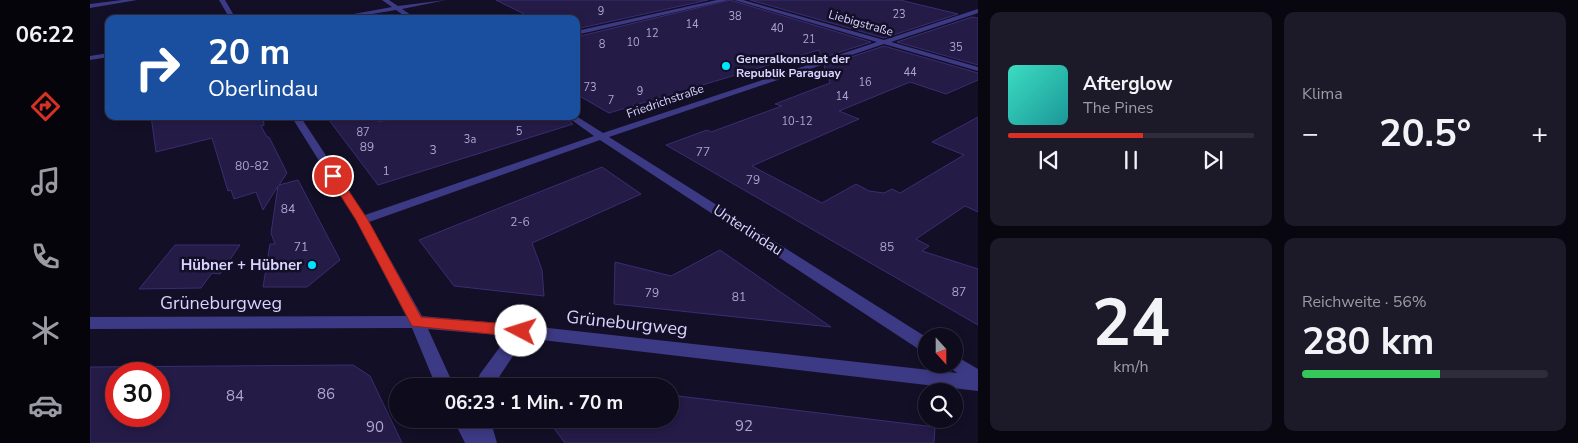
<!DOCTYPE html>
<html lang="de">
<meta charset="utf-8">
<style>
body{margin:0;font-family:"Nunito Sans",sans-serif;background:#1c1929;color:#f1f3f6;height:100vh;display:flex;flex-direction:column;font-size:19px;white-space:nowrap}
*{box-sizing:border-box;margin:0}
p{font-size:16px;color:#9b9ba3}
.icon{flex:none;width:28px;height:28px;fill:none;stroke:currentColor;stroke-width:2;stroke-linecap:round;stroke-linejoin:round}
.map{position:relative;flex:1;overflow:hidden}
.details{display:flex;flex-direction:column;gap:12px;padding:12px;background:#08060f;width:600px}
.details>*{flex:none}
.hud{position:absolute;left:15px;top:15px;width:475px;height:105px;border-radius:10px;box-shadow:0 2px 8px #0003,0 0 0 1px #2e2b3b;background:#1a4fa0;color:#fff;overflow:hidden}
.needle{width:32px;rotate:159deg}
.tools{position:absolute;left:828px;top:328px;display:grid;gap:10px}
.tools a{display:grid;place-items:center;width:45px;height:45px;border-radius:50%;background:#0e0b1c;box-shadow:0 2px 8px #0003,0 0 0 1px #2e2b3b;font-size:25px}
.speed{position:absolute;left:15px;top:362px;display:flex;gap:10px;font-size:25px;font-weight:700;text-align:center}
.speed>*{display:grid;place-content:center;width:65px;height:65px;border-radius:50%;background:#0e0b1c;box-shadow:0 2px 8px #0003,0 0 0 1px #2e2b3b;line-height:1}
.speed .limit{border:8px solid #d22;background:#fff;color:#111}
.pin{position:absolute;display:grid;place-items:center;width:42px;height:42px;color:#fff;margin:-21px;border:2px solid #fff;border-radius:50%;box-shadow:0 1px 5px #0007}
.me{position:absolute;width:55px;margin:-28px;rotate:275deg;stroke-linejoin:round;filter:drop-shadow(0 0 4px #0008)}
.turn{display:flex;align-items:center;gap:18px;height:105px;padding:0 20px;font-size:22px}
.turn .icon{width:65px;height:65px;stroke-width:2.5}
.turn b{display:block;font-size:35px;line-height:42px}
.big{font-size:38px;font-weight:700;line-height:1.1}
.details .card{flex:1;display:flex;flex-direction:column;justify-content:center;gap:8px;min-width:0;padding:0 18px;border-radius:10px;background:#1c1929}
.details .dial{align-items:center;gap:0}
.dial b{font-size:65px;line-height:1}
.song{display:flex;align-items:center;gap:15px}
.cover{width:60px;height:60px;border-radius:8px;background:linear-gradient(135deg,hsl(170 70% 55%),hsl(180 70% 35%))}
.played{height:5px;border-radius:2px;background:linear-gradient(90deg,#d93025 55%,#2e2b3b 55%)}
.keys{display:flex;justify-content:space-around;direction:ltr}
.heat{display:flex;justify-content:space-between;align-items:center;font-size:28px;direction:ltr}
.charge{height:8px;border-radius:4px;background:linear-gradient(90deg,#34c759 56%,#2e2b3b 0)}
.details .tiles{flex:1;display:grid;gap:12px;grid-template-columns:repeat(2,1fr)}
.trip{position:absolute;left:299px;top:378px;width:290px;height:50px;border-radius:25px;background:#0e0b1c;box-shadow:0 2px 8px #0003,0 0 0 1px #2e2b3b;font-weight:700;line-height:50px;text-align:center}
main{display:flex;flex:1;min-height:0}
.menu{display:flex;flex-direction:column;width:90px;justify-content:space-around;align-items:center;background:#06040b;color:#9b9ba3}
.menu .icon{width:35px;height:35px}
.menu .active{color:#d93025}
.menu b{font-size:22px;color:#f1f3f6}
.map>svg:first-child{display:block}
.building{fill:#241b47;stroke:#3b2d73;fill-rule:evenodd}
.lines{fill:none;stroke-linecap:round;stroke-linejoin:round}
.minor{fill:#3d3a85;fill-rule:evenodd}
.route{fill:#d93025;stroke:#8d1f18}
.poi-dot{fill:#00e5ff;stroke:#130f26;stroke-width:2}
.labels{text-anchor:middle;stroke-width:5;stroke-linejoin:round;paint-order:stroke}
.far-number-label{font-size:11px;fill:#aca6d1}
.far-street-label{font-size:12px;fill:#d9d4ff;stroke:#130f26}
.far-poi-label{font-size:12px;font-weight:bold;fill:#d9d4ff;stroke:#130f26;text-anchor:start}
.number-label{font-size:12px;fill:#aca6d1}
.street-label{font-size:15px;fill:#d9d4ff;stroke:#130f26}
.poi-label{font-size:15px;font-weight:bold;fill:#d9d4ff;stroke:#130f26;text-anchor:end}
.near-number-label{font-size:15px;fill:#aca6d1}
.near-street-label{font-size:18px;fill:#d9d4ff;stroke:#130f26}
</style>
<main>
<nav class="menu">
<b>06:22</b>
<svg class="icon active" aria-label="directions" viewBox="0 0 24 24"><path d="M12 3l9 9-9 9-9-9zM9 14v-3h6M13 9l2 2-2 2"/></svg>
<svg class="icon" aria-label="music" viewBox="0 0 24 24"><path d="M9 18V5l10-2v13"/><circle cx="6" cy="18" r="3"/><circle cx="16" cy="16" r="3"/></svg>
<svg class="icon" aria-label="phone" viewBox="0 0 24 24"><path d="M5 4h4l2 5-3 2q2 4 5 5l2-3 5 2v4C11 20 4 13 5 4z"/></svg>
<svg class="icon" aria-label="climate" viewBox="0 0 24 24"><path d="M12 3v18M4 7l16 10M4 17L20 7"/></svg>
<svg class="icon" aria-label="car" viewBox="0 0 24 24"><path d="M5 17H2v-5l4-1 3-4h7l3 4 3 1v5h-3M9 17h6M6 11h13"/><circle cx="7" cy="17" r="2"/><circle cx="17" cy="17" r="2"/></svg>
</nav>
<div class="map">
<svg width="888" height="443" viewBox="0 0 888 443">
<rect width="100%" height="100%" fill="#130f26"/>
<g class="building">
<polygon points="406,0 618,0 486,29 486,19 444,19"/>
<polygon points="640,0 781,42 732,58 729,50 519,113 486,94 486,37"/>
<polygon points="660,0 810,0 868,14 794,38"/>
<polygon points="882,17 888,18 888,65 807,42"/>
<polygon points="794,46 888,73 888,80 856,94 820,82 749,111 769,119 662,166 732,203 766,184 779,191 794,193 802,189 810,193 874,155 842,142 888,117 888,212 875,206 826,239 839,246 832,251 888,269 888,325 576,145 617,130 621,132 692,106 685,104 740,83 734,66"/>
<polygon points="61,116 173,116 174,125 171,126 177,137 179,137 197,173 189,185 208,180 250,260 217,287 173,287 180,244 185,244 181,233 188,186 173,210 166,192 144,199 141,190 138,191 122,138 66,152"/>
<polygon points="236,116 283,116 289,122 312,116 474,116 483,124 288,185"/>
<polygon points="512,167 551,194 442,243 452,270 454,296 364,286 329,240"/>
<polygon points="85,245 150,245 130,274 122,273 111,288 49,289"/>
<polygon points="630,250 741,327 524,304 525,262 581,276"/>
<path d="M263,365l17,11 32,67h-312v-76zM26,374h43v42h-43z"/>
<polygon points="451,378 516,386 446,386"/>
<polygon points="580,395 845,427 844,443 475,443 457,419 580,419"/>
</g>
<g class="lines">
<g class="minor">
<polygon points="32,0 47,0 0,8 0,4"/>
<polygon points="129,0 135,0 146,19 140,19"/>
<polygon points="292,0 299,0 308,6 356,0 312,9 327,19 319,19 306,10 252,19 236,19 302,7"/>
<polygon points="627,0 638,0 486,35 486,31"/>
<polygon points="644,0 653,0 794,40 888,9 888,13 801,42 888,67 888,71 794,44 519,137 836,337 836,352 830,350 510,140 279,222 332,316 431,325 867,373 856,364 864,364 864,355 888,369 888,391 435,338 403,386 385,386 390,374 418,336 338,329 364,386 346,386 322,328 0,329 0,317 316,316 266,220 201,116 210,116 275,215 504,136 476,116 486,116 513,133 787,42"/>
<polygon points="19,53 19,57 0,60 0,56"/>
<polygon points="363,419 400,419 407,443 375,443"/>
</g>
</g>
<polygon class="route" points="240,173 247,173 278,220 331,317 431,325 436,327 438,331 436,335 431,337 322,326 266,220 238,176"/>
<g class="poi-dot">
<circle cx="636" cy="66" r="5"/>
<circle cx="222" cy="265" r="5"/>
</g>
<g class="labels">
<g class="far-number-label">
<text x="511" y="15">9</text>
<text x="809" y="18">23</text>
<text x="645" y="20">38</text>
<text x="602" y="28">14</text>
<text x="687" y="32">40</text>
<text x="562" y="37">12</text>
<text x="719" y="43">21</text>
<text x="543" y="46">10</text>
<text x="512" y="48">8</text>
<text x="866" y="51">35</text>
<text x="820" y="76">44</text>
<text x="775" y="86">16</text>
<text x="500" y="91">73</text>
<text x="550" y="95">9</text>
<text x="752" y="100">14</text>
<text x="521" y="104">7</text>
<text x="707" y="125">10-12</text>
<text x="429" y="135">5</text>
<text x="273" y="136">87</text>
<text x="380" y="143">3a</text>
</g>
<g class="far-street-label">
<text transform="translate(771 23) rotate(16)" y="4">Liebigstraße</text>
<text transform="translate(575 101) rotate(-19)" y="4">Friedrichstraße</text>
</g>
<g class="far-poi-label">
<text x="646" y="63">Generalkonsulat der<tspan x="646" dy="14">Republik Paraguay</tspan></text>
</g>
<g class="number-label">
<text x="277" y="151">89</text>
<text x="343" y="154">3</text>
<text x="613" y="156">77</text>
<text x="162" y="170">80-82</text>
<text x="296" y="175">1</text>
<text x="663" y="184">79</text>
<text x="198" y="213">84</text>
<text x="430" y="226">2-6</text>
<text x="211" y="251">71</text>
<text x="797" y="251">85</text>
<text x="869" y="296">87</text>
<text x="562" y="297">79</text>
<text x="649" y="301">81</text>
</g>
<g class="street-label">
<text transform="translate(658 230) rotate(33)" y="5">Unterlindau</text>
</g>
<g class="poi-label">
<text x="212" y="270">Hübner + Hübner</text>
</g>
<g class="near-number-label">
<text x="236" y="399">86</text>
<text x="145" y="401">84</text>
<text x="654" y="431">92</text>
<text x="285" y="432">90</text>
</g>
<g class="near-street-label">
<text x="131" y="309">Grüneburgweg</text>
<text transform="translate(537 323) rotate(6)" y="6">Grüneburgweg</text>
</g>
</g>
</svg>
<div class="tools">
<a><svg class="needle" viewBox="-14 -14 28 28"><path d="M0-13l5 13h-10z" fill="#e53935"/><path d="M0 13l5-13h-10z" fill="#9b9ba3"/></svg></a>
<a><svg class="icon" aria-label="search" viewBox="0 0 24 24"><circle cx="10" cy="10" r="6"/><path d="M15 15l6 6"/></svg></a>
</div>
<div class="speed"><div class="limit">30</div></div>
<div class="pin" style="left:243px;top:176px;background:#d93025"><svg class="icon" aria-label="arrive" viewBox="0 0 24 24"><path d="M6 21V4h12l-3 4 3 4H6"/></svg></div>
<svg class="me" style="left:431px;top:331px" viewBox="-20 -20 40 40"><circle r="19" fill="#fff"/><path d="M0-13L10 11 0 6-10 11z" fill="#d93025"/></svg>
<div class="trip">06:23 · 1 Min. · 70 m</div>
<div class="hud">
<div class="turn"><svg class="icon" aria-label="right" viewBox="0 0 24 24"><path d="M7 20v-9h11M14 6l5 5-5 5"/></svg><div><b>20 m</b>Oberlindau</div></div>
</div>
</div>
<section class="details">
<div class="tiles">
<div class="card">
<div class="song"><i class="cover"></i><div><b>Afterglow</b><p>The Pines</p></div></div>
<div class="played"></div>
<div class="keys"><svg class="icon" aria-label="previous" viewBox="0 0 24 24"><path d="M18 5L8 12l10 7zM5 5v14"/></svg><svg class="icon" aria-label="pause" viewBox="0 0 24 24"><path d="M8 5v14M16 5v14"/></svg><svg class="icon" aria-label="next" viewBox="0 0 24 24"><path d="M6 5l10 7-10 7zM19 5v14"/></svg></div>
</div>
<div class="card"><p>Klima</p>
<div class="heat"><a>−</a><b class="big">20.5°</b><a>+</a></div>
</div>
<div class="card dial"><b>24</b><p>km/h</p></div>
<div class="card"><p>Reichweite · 56%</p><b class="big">280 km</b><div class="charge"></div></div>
</div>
</section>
</main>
